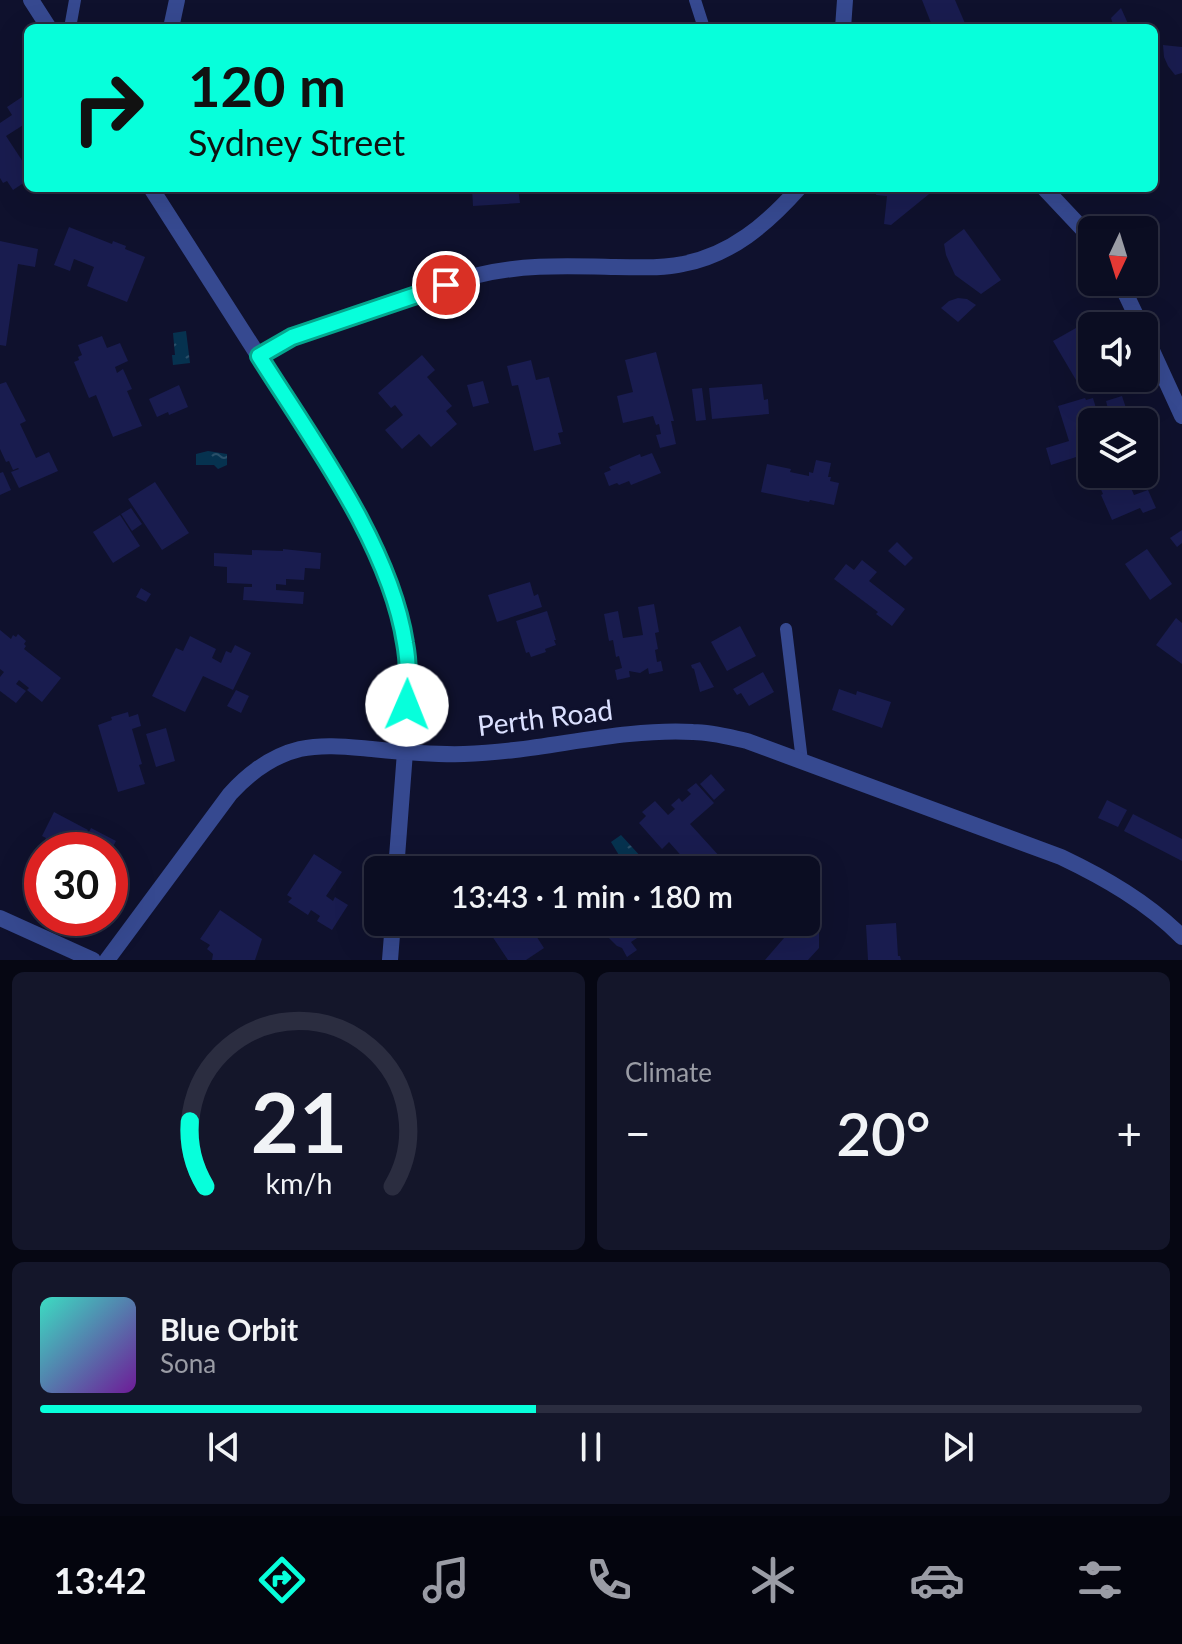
<!DOCTYPE html>
<meta charset="utf-8">
<style>
body{margin:0;font-family:Lato,sans-serif;background:#14162a;color:#f1f3f6;height:100vh;display:flex;flex-direction:column;font-size:30px;white-space:nowrap}
*{box-sizing:border-box;margin:0}
p{font-size:26px;color:#9a9ca5}
.icon{flex:none;width:44px;height:44px;fill:none;stroke:currentColor;stroke-width:2;stroke-linecap:round;stroke-linejoin:round}
.map{position:relative;height:960px;overflow:hidden}
.panel{display:flex;flex-direction:column;gap:12px;padding:12px;background:#060713;flex:1}
.panel>*{flex:none}
.top-card{position:absolute;left:24px;top:24px;width:1134px;height:168px;border-radius:12px;box-shadow:0 8px 32px #0002,0 0 0 2px #2b2d40;background:#07ffdb;color:#111;overflow:hidden}
.needle{width:52px;rotate:184deg}
.tools{position:absolute;left:1078px;top:216px;display:grid;gap:16px}
.tools a{display:grid;place-items:center;width:80px;height:80px;border-radius:12px;background:#0b0d22;box-shadow:0 8px 32px #0002,0 0 0 2px #2b2d40;font-size:40px}
.speed{position:absolute;left:24px;top:832px;display:flex;gap:16px;font-size:40px;font-weight:700;text-align:center}
.speed>*{display:grid;place-content:center;width:104px;height:104px;border-radius:50%;background:#0b0d22;box-shadow:0 8px 32px #0002,0 0 0 2px #2b2d40;line-height:1}
.speed .limit{border:12px solid #d22;background:#fff;color:#111}
.pin{position:absolute;display:grid;place-items:center;width:68px;height:68px;color:#fff;margin:-34px;border:4px solid #fff;border-radius:50%;box-shadow:0 2px 8px #0007}
.me{position:absolute;width:88px;margin:-44px;rotate:1deg;stroke-linejoin:round;filter:drop-shadow(0 0 6px #0008)}
.turn{display:flex;align-items:center;gap:28px;height:168px;padding:0 32px;font-size:36px}
.turn .icon{width:104px;height:104px;stroke-width:2.5}
.turn b{display:block;font-size:56px;line-height:68px}
.big{font-size:60px;font-weight:600;line-height:1.1}
.panel .tile{flex:1;display:flex;flex-direction:column;justify-content:center;gap:12px;min-width:0;padding:0 28px;border-radius:12px;background:#14162a}
.panel .dial{align-items:center;gap:0}
.dial svg{height:208px;overflow:visible;fill:none;stroke:#2b2d40;stroke-width:7;stroke-linecap:round;text-anchor:middle}
.dial text{fill:#f1f3f6;stroke:none}
.song{display:flex;align-items:center;gap:24px}
.cover{width:96px;height:96px;border-radius:12px;background:linear-gradient(135deg,hsl(170 70% 55%),hsl(280 70% 35%))}
.played{height:8px;border-radius:4px;background:linear-gradient(90deg,#07ffdb 45%,#2b2d40 45%)}
.keys{display:flex;justify-content:space-around;direction:ltr}
.heat{display:flex;justify-content:space-between;align-items:center;font-size:44px;direction:ltr}
.panel .tiles{flex:1;display:grid;gap:12px;grid-template-columns:1fr 1fr}
.tile:last-child{grid-column:span 2}
.trip{position:absolute;left:364px;top:856px;width:456px;height:80px;border-radius:12px;background:#0b0d22;box-shadow:0 8px 32px #0002,0 0 0 2px #2b2d40;font-weight:600;line-height:80px;text-align:center}
.menu{display:flex;height:128px;justify-content:space-around;align-items:center;background:#04050e;color:#9a9ca5}
.menu .icon{width:56px;height:56px}
.menu .current{color:#07ffdb}
.menu b{font-size:36px;color:#f1f3f6}
.map>svg:first-child{display:block}
.water{fill:url(#water-ripples)}
.building{fill:#191c4f}
.lines{fill:none;stroke-linecap:round;stroke-linejoin:round}
.lane{stroke:#364990;stroke-width:12}
.street{stroke:#364990;stroke-width:16}
.route-casing{stroke:#05a68e;stroke-width:20}
.route{stroke:#07ffdb;stroke-width:14}
.labels{text-anchor:middle;stroke-width:6;stroke-linejoin:round;paint-order:stroke}
.street-label{font-size:28px;fill:#dbe0ff;stroke:#0f112d}
</style>
<div class="map">
<svg width="1182" height="960" viewBox="0 0 1182 960">
<defs>
<pattern id="water-ripples" width="26" height="14" patternUnits="userSpaceOnUse" patternTransform="scale(2)"><rect width="26" height="14" fill="#06324f"/><path d="M2 4q2-2 4 0t4 0M15 11q2-2 4 0t4 0" fill="none" stroke="#2a4f69"/></pattern>
</defs>
<rect width="100%" height="100%" fill="#0f112d"/>
<g class="water">
<polygon points="186,331 190,363 173,365 172,355 175,355 173,333"/>
<polygon points="208,451 227,454 227,465 218,469 214,465 196,465 196,454"/>
<polygon points="621,835 642,858 646,859 648,862 638,870 628,870 611,842"/>
</g>
<g class="building">
<polygon points="922,0 955,0 967,28 933,28"/>
<polygon points="1121,8 1130,28 1114,28 1111,18"/>
<polygon points="1163,45 1182,47 1182,73 1175,75 1168,66 1164,57"/>
<polygon points="28,93 28,122 6,136 27,168 24,170 28,180 13,190 7,181 3,183 0,178 0,123 12,115 7,107"/>
<polygon points="472,188 518,188 520,203 473,206"/>
<polygon points="877,188 945,188 938,194 934,190 891,225 884,224 887,196 876,195"/>
<polygon points="69,227 112,244 113,241 126,246 125,249 145,257 127,302 87,286 94,267 74,259 70,271 54,265"/>
<polygon points="964,229 1001,280 981,294 955,275 946,255 944,244"/>
<polygon points="0,241 38,249 35,267 18,264 6,346 0,345"/>
<polygon points="958,298 967,299 976,305 958,322 941,308 949,301"/>
<polygon points="1100,314 1107,326 1092,326 1092,337 1084,323"/>
<polygon points="1076,328 1092,356 1092,371 1076,380 1053,341"/>
<polygon points="102,336 107,348 120,343 128,361 115,367 117,373 123,369 132,389 127,391 142,426 113,437 96,395 89,398 74,362 79,360 78,357 82,355 78,345"/>
<polygon points="656,352 674,421 671,421 676,444 660,448 656,435 661,434 659,424 656,425 653,416 623,423 617,396 633,392 625,360"/>
<polygon points="422,355 435,370 427,377 452,406 446,411 457,424 431,447 419,434 402,449 385,430 403,415 395,405 391,408 378,393"/>
<polygon points="531,360 536,380 549,377 563,432 558,433 561,444 534,451 518,385 512,386 507,366"/>
<polygon points="483,381 489,403 473,407 467,385"/>
<polygon points="6,382 26,421 20,424 36,458 49,452 58,471 19,488 11,472 19,469 18,468 13,470 9,461 6,462 0,449 0,384"/>
<polygon points="762,384 764,400 768,399 769,414 712,419 709,388"/>
<polygon points="179,385 188,407 169,415 168,412 157,417 149,399"/>
<polygon points="702,388 706,420 696,421 692,389"/>
<polygon points="1122,396 1126,408 1109,413 1106,401"/>
<polygon points="1085,398 1086,400 1093,398 1098,415 1092,417 1094,422 1092,422 1092,452 1051,465 1046,448 1069,441 1058,406"/>
<polygon points="652,453 661,473 631,485 629,481 619,485 617,483 609,486 604,473 611,470 609,467 640,454 641,457"/>
<polygon points="816,460 831,463 828,477 831,477 830,481 839,483 834,505 810,500 809,502 761,492 767,464 791,469 790,472 809,476 809,472 813,473"/>
<polygon points="3,472 11,490 0,495 0,473"/>
<polygon points="1097,474 1125,474 1134,495 1148,490 1156,508 1143,513 1140,508 1112,520 1101,495 1103,494 1099,485 1096,486 1092,476"/>
<polygon points="155,482 189,533 162,550 128,499"/>
<polygon points="131,508 142,524 132,531 121,514"/>
<polygon points="120,515 140,546 113,563 93,532"/>
<polygon points="1182,530 1182,543 1177,547 1170,538"/>
<polygon points="897,542 913,558 905,566 888,551"/>
<polygon points="283,549 321,553 320,569 305,568 304,580 286,579 286,585 276,584 276,590 304,592 303,604 243,600 244,587 252,587 252,584 227,583 227,567 214,566 214,553 252,555 252,550 283,551"/>
<polygon points="1147,549 1172,584 1150,600 1125,564"/>
<polygon points="862,560 877,572 869,581 905,609 892,626 876,614 878,612 834,579 846,564 854,570"/>
<polygon points="530,582 534,596 538,594 542,607 497,622 488,595"/>
<polygon points="141,588 151,594 146,602 136,597"/>
<polygon points="654,604 659,632 655,633 658,649 655,650 657,662 661,661 663,671 649,674 648,668 640,673 629,671 630,677 617,680 615,670 622,668 619,656 616,657 613,640 609,641 604,614 618,611 623,638 643,635 638,607"/>
<polygon points="547,611 556,640 554,640 556,645 545,649 546,652 531,657 529,652 526,653 516,621"/>
<polygon points="1176,618 1182,623 1182,664 1156,645"/>
<polygon points="740,626 756,656 727,671 711,642"/>
<polygon points="0,630 11,639 13,635 16,637 18,634 26,641 24,644 26,646 24,649 61,678 42,702 27,690 29,688 19,680 16,684 26,691 16,703 0,691 0,677 4,672 0,669"/>
<polygon points="190,636 216,649 212,658 221,663 226,651 231,653 235,645 251,653 233,690 203,676 185,712 152,696 176,648 183,651"/>
<polygon points="700,662 714,687 700,692 694,669 692,668 691,665"/>
<polygon points="763,672 774,692 749,706 741,693 737,695 733,689"/>
<polygon points="839,689 856,695 857,691 891,702 882,728 832,710"/>
<polygon points="236,690 249,696 241,713 227,706"/>
<polygon points="128,712 129,717 138,714 141,726 132,729 142,764 139,765 145,784 118,792 98,725 112,720 111,717"/>
<polygon points="166,728 175,761 156,767 146,734"/>
<polygon points="711,774 725,790 714,800 700,784"/>
<polygon points="696,783 714,803 690,824 721,858 707,870 699,870 688,859 686,861 669,842 662,849 639,823 646,816 642,812 655,801 668,815 675,809 671,805 679,798 682,802 691,794 687,790"/>
<polygon points="1107,800 1127,810 1118,827 1098,818"/>
<polygon points="54,812 88,830 79,846 86,849 90,841 87,839 87,836 91,828 116,841 111,850 42,850 42,877 30,870 46,838 42,836"/>
<polygon points="1133,814 1182,839 1182,861 1124,831"/>
<polygon points="314,854 342,872 326,896 333,901 335,897 348,905 332,930 317,921 320,916 311,910 308,915 288,902 292,898 287,895"/>
<polygon points="572,859 577,861 583,870 565,870 566,862"/>
<polygon points="220,910 262,939 255,960 212,960 213,954 207,949 210,945 200,939"/>
<polygon points="819,913 819,948 808,960 765,960 784,938 783,922 806,922 806,915"/>
<polygon points="497,922 527,922 544,948 526,960 508,960 492,936 502,929"/>
<polygon points="559,922 574,922 573,932 569,934 563,932"/>
<polygon points="593,922 635,922 643,934 631,942 637,950 627,957 622,948 617,946 608,937 601,923 593,928"/>
<polygon points="896,923 898,956 900,956 901,960 868,960 866,925"/>
</g>
<g class="lines">
<g class="lane">
<polyline points="695,0 704,28"/>
<polyline points="70,28 75,0"/>
<polyline points="786,629 802,761"/>
</g>
<g class="street">
<polyline points="31,0 49,28"/>
<polyline points="171,28 177,0"/>
<polyline points="843,28 845,0"/>
<polyline points="151,188 327,463 368,535 386,577 401,621 407,660 405,752 396,870"/>
<polyline points="1044,188 1092,239"/>
<polyline points="1120,282 1141,326"/>
<polyline points="1144,333 1182,416"/>
<path d="M259,356l33,-19 182,-61c47,-12 93,-10 141,-9 22,0 46,2 68,-3 48,-9 84,-40 116,-76"/>
<polyline points="0,918 93,960"/>
<path d="M107,960l123,-166c19,-21 41,-38 70,-45 24,-5 48,-2 72,0 31,3 61,6 92,5 77,-2 152,-26 229,-22 19,0 36,5 54,9l314,116c44,21 86,45 121,80"/>
<polyline points="390,960 393,922"/>
</g>
</g>
<g class="lines">
<defs>
<path id="route" d="M407,705c1,-21 2,-41 -2,-62 -15,-98 -93,-203 -146,-287l33,-19 154,-52"/>
</defs>
<use href="#route" class="route-casing"/>
<use href="#route" class="route"/>
</g>
<g class="labels">
<g class="street-label">
<text transform="translate(545 718) rotate(-7)" y="10">Perth Road</text>
</g>
</g>
</svg>
<div class="tools">
<a><svg class="needle" viewBox="-14 -14 28 28"><path d="M0-13l5 13h-10z" fill="#e53935"/><path d="M0 13l5-13h-10z" fill="#9a9ca5"/></svg></a>
<a><svg class="icon" aria-label="sound" viewBox="0 0 24 24"><path d="M4 9h4l5-4v14l-5-4H4zM17 9q2 3 0 6"/></svg></a>
<a><svg class="icon" aria-label="layers" viewBox="0 0 24 24"><path d="M12 4l9 5-9 5-9-5zM3 14l9 5 9-5"/></svg></a>
</div>
<div class="speed"><div class="limit">30</div></div>
<div class="pin" style="left:446px;top:285px;background:#d93025"><svg class="icon" aria-label="arrive" viewBox="0 0 24 24"><path d="M6 21V4h12l-3 4 3 4H6"/></svg></div>
<svg class="me" style="left:407px;top:705px" viewBox="-20 -20 40 40"><circle r="19" fill="#fff"/><path d="M0-13L10 11 0 6-10 11z" fill="#07ffdb"/></svg>
<div class="trip">13:43 · 1 min · 180 m</div>
<div class="top-card">
<div class="turn"><svg class="icon" aria-label="right" viewBox="0 0 24 24"><path d="M7 20v-9h11M14 6l5 5-5 5"/></svg><div><b>120 m</b>Sydney Street</div></div>
</div>
</div>
<section class="panel">
<div class="tiles">
<div class="tile dial"><svg viewBox="0 0 100 80">
<path d="M14 69A42 42 0 1 1 86 69"/>
<path d="M14 69A42 42 0 0 1 8 44" stroke="#07ffdb"/>
<text x="50" y="56" font-size="32" font-weight="700">21</text>
<text x="50" y="72" font-size="11">km/h</text>
</svg></div>
<div class="tile"><p>Climate</p>
<div class="heat"><a>−</a><b class="big">20°</b><a>+</a></div>
</div>
<div class="tile">
<div class="song"><i class="cover"></i><div><b>Blue Orbit</b><p>Sona</p></div></div>
<div class="played"></div>
<div class="keys"><svg class="icon" aria-label="previous" viewBox="0 0 24 24"><path d="M18 5L8 12l10 7zM5 5v14"/></svg><svg class="icon" aria-label="pause" viewBox="0 0 24 24"><path d="M8 5v14M16 5v14"/></svg><svg class="icon" aria-label="next" viewBox="0 0 24 24"><path d="M6 5l10 7-10 7zM19 5v14"/></svg></div>
</div>
</div>
</section>
<nav class="menu">
<b>13:42</b>
<svg class="icon current" aria-label="directions" viewBox="0 0 24 24"><path d="M12 3l9 9-9 9-9-9zM9 14v-3h6M13 9l2 2-2 2"/></svg>
<svg class="icon" aria-label="music" viewBox="0 0 24 24"><path d="M9 18V5l10-2v13"/><circle cx="6" cy="18" r="3"/><circle cx="16" cy="16" r="3"/></svg>
<svg class="icon" aria-label="phone" viewBox="0 0 24 24"><path d="M5 4h4l2 5-3 2q2 4 5 5l2-3 5 2v4C11 20 4 13 5 4z"/></svg>
<svg class="icon" aria-label="climate" viewBox="0 0 24 24"><path d="M12 3v18M4 7l16 10M4 17L20 7"/></svg>
<svg class="icon" aria-label="car" viewBox="0 0 24 24"><path d="M5 17H2v-5l4-1 3-4h7l3 4 3 1v5h-3M9 17h6M6 11h13"/><circle cx="7" cy="17" r="2"/><circle cx="17" cy="17" r="2"/></svg>
<svg class="icon" aria-label="filters" viewBox="0 0 24 24"><path d="M4 7h16M4 17h16"/><circle cx="9" cy="7" r="2"/><circle cx="15" cy="17" r="2"/></svg>
</nav>
